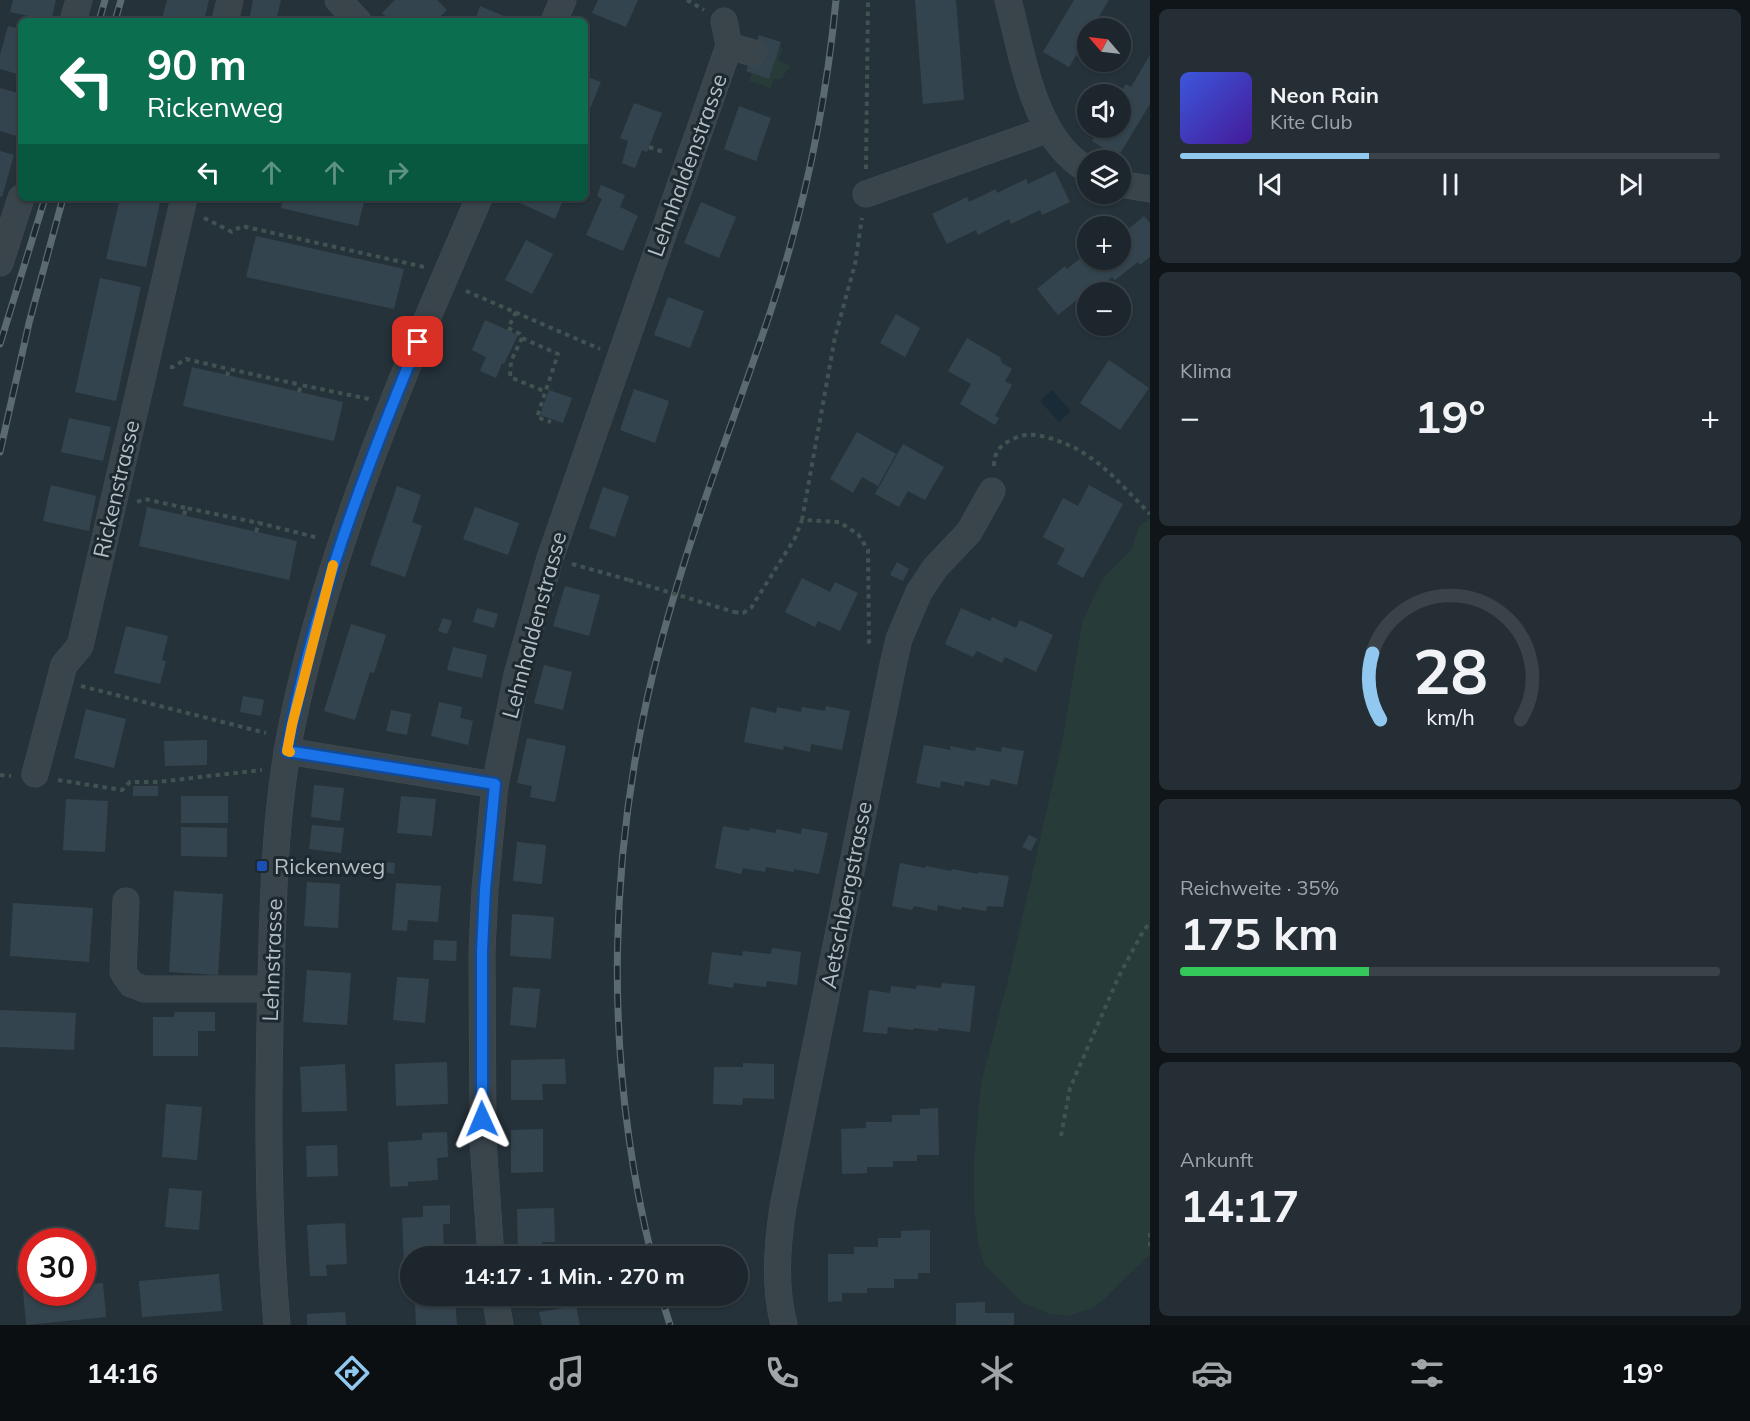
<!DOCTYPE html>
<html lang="de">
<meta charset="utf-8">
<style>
body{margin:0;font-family:Mulish,sans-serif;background:#252e34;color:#f1f3f6;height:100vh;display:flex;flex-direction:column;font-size:22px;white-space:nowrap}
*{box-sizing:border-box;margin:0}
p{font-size:20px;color:#a0a5a9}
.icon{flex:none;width:33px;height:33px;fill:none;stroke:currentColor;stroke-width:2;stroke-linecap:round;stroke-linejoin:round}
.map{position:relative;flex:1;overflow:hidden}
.side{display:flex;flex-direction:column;gap:9px;padding:9px;background:#0f1518;width:600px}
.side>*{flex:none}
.guide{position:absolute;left:18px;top:18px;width:570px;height:183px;border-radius:9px;box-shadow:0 2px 4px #0004,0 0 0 2px #3a4348;background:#0b6e4f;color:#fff;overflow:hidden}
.needle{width:39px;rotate:298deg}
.buttons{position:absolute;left:1077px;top:18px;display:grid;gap:12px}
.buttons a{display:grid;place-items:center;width:54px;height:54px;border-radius:50%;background:#1c262c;box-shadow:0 2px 4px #0004,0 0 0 2px #3a4348;font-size:30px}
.speed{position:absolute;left:18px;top:1228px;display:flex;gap:12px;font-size:30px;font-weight:700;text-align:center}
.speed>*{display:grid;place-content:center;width:78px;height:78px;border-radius:50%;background:#1c262c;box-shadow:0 2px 4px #0004,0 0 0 2px #3a4348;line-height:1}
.speed .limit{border:9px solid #d22;background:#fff;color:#111}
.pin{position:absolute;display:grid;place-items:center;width:51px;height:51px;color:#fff;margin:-26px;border-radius:12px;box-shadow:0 3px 9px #0006}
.me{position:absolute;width:66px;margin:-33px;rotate:359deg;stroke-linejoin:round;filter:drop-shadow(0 0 4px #0008)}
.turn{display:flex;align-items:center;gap:21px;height:126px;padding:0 30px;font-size:27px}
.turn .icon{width:78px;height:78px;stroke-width:2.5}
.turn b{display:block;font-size:42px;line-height:51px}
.lanes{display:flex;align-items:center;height:57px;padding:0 30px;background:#0003;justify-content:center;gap:30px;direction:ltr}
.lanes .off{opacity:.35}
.big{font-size:45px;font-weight:700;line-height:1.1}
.side .tile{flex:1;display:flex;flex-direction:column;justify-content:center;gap:9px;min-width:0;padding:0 21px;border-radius:9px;background:#252e34}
.side .dial{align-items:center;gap:0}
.dial svg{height:156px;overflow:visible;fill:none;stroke:#3a4348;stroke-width:7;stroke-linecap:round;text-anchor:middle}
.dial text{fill:#f1f3f6;stroke:none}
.song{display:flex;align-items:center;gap:18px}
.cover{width:72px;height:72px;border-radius:9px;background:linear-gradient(135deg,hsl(230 70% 55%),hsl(260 70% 35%))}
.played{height:6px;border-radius:3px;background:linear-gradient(90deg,#90c8ef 35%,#3a4348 35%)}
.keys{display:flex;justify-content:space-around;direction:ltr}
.heat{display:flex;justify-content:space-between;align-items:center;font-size:33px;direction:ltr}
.charge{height:9px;border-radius:4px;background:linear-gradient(90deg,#34c759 35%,#3a4348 0)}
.trip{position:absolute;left:400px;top:1246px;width:348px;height:60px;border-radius:30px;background:#1c262c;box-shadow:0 2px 4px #0004,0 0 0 2px #3a4348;font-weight:700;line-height:60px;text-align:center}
.dock{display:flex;height:96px;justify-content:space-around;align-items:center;background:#0b0f12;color:#a0a5a9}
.dock .icon{width:42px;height:42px}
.dock .on{color:#90c8ef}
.dock b{font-size:27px;color:#f1f3f6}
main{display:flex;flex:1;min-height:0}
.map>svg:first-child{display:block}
.green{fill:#273b39}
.water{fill:#192b37}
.building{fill:#34444e}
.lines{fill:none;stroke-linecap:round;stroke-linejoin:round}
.minor-casing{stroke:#424d53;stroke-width:27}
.path{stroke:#405351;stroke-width:4;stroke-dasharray:4.5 4.5;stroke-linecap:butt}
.minor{stroke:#39444b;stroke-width:26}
.rail-casing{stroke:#5b6971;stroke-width:7}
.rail{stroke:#1e292f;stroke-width:4.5;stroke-dasharray:14;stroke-linecap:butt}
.path-bridge{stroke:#405351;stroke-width:4;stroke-dasharray:4.5 4.5;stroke-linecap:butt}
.route-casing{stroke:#114b97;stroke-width:15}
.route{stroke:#1a73e8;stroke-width:10}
.slow{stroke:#f59e0b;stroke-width:10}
.transit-dot{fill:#1a4fb4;stroke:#1e292f;stroke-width:2}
.labels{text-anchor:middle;stroke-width:6;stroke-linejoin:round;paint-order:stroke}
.street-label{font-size:22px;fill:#b4bfc6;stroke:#1e292f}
.poi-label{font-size:22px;fill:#b4bfc6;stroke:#1e292f;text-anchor:start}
</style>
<main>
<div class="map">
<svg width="1150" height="1325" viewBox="0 0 1150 1325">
<rect width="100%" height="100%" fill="#25323a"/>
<g class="green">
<polygon points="762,42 783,48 778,60 791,66 781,79 774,79 771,88 749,81"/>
<polygon points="1150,518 1150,1254 1103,1300 1092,1308 1068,1316 1049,1314 1022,1302 984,1264 978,1242 974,1206 974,1161 981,1083 1009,976 1063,738 1082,622 1103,578 1131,550 1139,527"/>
</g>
<polygon class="water" points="1052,390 1071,411 1059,422 1040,401"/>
<g class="building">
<polygon points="13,0 56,0 51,21 10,12"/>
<polygon points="167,0 209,0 204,21 172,21 162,19"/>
<polygon points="253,0 281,0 276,21 249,21"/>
<polygon points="395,0 437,0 447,10 436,21 391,21 382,13"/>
<polygon points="598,0 638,0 626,27 592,13"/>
<polygon points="915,0 956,0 964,100 923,104"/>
<polygon points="1074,0 1109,0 1092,28 1088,28 1088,36 1069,67 1043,52"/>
<polygon points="480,6 516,21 466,21 468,16 476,18"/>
<polygon points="8,26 21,29 21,75 0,69 0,55"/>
<polygon points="759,35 781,42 769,79 746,71"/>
<polygon points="1150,55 1150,104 1118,157 1092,141 1100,128 1120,128 1120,93 1126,84 1131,87"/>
<polygon points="585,76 601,82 585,121"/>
<polygon points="0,88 21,94 20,137 0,131"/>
<polygon points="634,103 662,113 647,152 642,150 635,168 622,163 628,141 620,138"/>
<polygon points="739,106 771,118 756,161 724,149"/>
<polygon points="0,151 14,155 2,197 0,196"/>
<polygon points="1055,171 1070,202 1042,215 1040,210 1011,224 1009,219 978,235 976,230 947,244 932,214 967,197 969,202 996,189 997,193 1026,179 1028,184"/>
<polygon points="601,185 625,195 620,207 638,216 623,251 586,235 602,199 597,196"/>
<polygon points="120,198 161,198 146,267 106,259"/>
<polygon points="283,198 365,198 358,226 281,208"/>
<polygon points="509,198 564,198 555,219"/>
<polygon points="701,202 736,217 719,258 684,243"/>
<polygon points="1144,216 1150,223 1150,257 1140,265 1138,262 1115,280 1112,277 1093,292 1087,292 1058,315 1037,289 1065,266 1067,269 1088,252 1088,260 1120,260 1120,236"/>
<polygon points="256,236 404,269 394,309 246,277"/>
<polygon points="526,240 553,254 532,294 505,280"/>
<polygon points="100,278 141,287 116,401 75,392"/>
<polygon points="668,297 704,311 690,348 654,335"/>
<polygon points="896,314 920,328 905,357 880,343"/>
<polygon points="485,320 518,335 504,364 502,363 496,378 480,371 486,357 472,350"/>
<polygon points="967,338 1000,357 1002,363 1012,369 1005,381 1012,385 995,416 999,418 995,425 960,404 971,384 948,371"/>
<polygon points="1109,360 1149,388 1120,430 1080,403"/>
<polygon points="192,367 343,402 334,441 183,406"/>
<polygon points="634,389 669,401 655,443 620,430"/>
<polygon points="549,390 572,398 563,423 540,415"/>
<polygon points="69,418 111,427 103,461 61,452"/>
<polygon points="857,432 896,454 878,486 862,477 853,493 830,479"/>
<polygon points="903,444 944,467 925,500 908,491 899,507 875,494"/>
<polygon points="51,485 96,496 89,531 43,521"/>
<polygon points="1089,485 1123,504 1083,578 1057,564 1065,549 1043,537 1063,498 1078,506"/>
<polygon points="397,486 421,495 412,522 422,526 405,577 370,565"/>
<polygon points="603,487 629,496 615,537 589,528"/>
<polygon points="147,507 297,541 289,580 139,546"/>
<polygon points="475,507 519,523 508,555 463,539"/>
<polygon points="897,562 909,569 903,581 890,575"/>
<polygon points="802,578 830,592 835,582 858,593 840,631 818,621 815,627 785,612"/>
<polygon points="565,586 600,595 589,636 553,626"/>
<polygon points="477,608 498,614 494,628 473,622"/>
<polygon points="961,608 990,621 992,617 1016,628 1020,620 1053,635 1036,672 1005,657 1002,663 977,651 973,657 945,644"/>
<polygon points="443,618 452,621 447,634 438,631"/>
<polygon points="351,624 386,635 374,673 370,672 355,720 324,711"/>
<polygon points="126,626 168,636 162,660 166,661 160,684 114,673"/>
<polygon points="453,647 487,655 482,678 447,670"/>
<polygon points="544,665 572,672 563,710 534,703"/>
<polygon points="243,696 264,700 261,716 240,712"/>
<polygon points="439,702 462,707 460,718 473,721 468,745 431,736"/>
<polygon points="826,706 850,711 842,750 811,744 810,752 784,746 783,750 744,742 751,707 776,713 777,707 801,712 802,707 825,711"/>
<polygon points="86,709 126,719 114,768 74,758"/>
<polygon points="391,710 411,714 407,735 386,731"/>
<polygon points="527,738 566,746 555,802 530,797 532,786 517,783"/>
<polygon points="207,740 207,765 165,766 164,741"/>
<polygon points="924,745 951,750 950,746 975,751 976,747 1001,752 1002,747 1024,751 1017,785 991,779 989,786 965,781 964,786 941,781 940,788 916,783"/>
<polygon points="314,785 344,788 340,821 311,817"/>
<rect x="133" y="786" width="25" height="10"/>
<rect x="181" y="796" width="47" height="27"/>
<polygon points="401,796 436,799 432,836 397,833"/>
<polygon points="66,799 108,801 105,852 63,850"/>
<polygon points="312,825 344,828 341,853 309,849"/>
<polygon points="723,826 749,831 750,828 775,833 777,829 801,834 802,828 828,833 819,874 794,869 794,872 766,867 765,872 743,868 741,874 715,868"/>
<polygon points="181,827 227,828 227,857 181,856"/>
<polygon points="1029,835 1037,839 1031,851 1022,847"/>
<polygon points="517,842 546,845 542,884 513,881"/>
<polygon points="386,862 395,863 394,874 384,872"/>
<polygon points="900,863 925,868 926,866 951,871 952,869 978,874 978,872 1009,876 1003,907 987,906 986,911 962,907 961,910 938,905 937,911 914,906 912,910 892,906"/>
<polygon points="307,882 340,884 338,928 304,926"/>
<polygon points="396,883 441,886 438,922 408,920 407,931 392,930"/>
<polygon points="174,891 223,894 218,975 169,972"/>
<polygon points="13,903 93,908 89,962 10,956"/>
<polygon points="512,914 554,917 551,959 510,956"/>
<polygon points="434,940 457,941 456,961 433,960"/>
<polygon points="772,948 801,952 797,985 767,981 766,987 734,983 733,988 708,984 712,952 742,956 743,951 771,954"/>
<polygon points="307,970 351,973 347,1025 303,1022"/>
<polygon points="397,977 429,979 425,1023 393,1020"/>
<polygon points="942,983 975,986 970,1032 938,1028 938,1031 914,1028 913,1030 888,1027 887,1034 863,1032 869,990 890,993 891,986 916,989 917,985 941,988"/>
<polygon points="513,987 540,989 536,1028 510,1025"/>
<polygon points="0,1010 76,1013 74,1050 0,1047"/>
<polygon points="175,1012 215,1012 215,1031 198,1031 198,1056 153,1056 153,1017 174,1017"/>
<polygon points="565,1059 566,1084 542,1084 543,1100 511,1100 511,1060"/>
<polygon points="447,1062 448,1104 396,1106 395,1064"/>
<polygon points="743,1063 774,1064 774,1099 743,1098 742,1105 713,1104 714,1067 743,1067"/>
<polygon points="345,1064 347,1111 302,1112 300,1067"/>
<polygon points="166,1104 202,1107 197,1160 162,1157"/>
<polygon points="938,1108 939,1155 917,1155 917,1161 893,1161 893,1167 867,1167 867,1173 842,1174 841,1129 866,1128 866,1122 892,1122 892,1115 920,1115 920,1109"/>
<polygon points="543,1129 543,1172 511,1173 511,1130"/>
<polygon points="447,1132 448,1157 437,1158 438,1180 408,1182 408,1186 390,1187 388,1142 422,1140 422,1133"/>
<polygon points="337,1145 338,1176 307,1177 306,1146"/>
<polygon points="169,1188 202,1191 199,1230 165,1227"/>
<polygon points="450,1205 450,1224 443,1224 444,1254 411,1257 411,1262 404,1262 402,1218 423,1217 423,1206"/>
<polygon points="554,1208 555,1242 542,1242 542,1253 518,1254 517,1209"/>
<polygon points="345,1223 347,1264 326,1265 327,1276 310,1276 307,1225"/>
<polygon points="930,1230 930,1273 918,1273 918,1279 894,1279 894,1288 867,1288 867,1293 842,1293 842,1301 828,1302 828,1254 854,1254 854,1247 878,1247 878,1238 901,1238 901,1231"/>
<polygon points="219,1274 222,1311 142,1317 139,1281"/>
<polygon points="103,1283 106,1317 26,1325 23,1290 32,1290 32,1293 82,1293 82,1285"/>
<polygon points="455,1299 457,1325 416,1325 415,1302"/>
<polygon points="985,1302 985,1313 1014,1313 1014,1325 956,1325 956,1303"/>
<polygon points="576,1306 580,1325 542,1325 539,1312"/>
<polygon points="345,1312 346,1325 307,1325 307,1314"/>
</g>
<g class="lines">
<defs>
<g id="minor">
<polyline points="338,0 358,21"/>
<path d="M1008,0c15,56 25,139 80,170"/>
<polyline points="73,21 79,0"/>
<polyline points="225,21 230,0"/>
<polyline points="554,21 563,0"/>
<polyline points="729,46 753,53"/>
<polyline points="1120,184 1150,189"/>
<polyline points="866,194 1035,134 1046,128"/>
<polyline points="0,263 21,198"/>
<polyline points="287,751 495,785"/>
<polyline points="35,774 64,665 80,646 184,198"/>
<polyline points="126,901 123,972 131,984 144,989 271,989"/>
<polyline points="491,1257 483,1141 482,951 485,889 495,785 517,675 550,558 729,46 724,21"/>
<polyline points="495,1296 500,1325"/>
<path d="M277,1325c-10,-114 -9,-230 -6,-344 2,-85 4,-172 21,-256 38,-184 113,-356 187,-527"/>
<path d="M784,1325c-10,-40 -7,-78 -1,-118l110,-542 6,-26 20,-47 16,-24 34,-36 23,-41"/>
</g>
</defs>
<use href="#minor" class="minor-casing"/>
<g class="path">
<polyline points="687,0 704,10"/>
<polyline points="649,147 666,153"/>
<polyline points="866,169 868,0"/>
<polyline points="204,218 232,232 242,226 424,267"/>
<polyline points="466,291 600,349"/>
<polyline points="516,312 508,328 520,334 522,338 558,354 537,417 551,422"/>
<polyline points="522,338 511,361 510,377 546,392"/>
<polyline points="170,367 173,367 186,359 229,369"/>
<polyline points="227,376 229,369 301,385"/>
<polyline points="299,392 301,385 369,399"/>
<path d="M994,466c0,-14 6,-21 19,-27 11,-6 23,-5 36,-1 45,12 69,44 101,76"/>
<polyline points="137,502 145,499 186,508"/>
<polyline points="184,515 186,508 259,523"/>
<polyline points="802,520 835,337 855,264 862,218"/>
<polyline points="256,532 259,523 319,538"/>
<polyline points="572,564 629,580"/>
<polyline points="734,612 743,613 751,608 795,538 802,520 839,522 858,534 868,550 869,642 871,647"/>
<polyline points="81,686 266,733"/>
<polyline points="0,775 11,776"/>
<polyline points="58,780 122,790 130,782 157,782 262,770"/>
<polyline points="1061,1136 1070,1088 1119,976 1141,935 1150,922"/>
<polyline points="1150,1233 1150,1248"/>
</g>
<use href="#minor" class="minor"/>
<defs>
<g id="rail">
<polyline points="99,21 105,0"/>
<polyline points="115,21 121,0"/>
<polyline points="0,344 45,198"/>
<polyline points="0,452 29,323 63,198"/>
<path d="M652,1257c-50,-202 -45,-414 9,-615 30,-113 73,-222 110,-332 33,-101 55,-204 65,-310"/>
<polyline points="661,1296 670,1325"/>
</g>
</defs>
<use href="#rail" class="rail-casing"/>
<use href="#rail" class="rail"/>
<polyline class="path-bridge" points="629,580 734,612"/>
</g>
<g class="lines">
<defs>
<path id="route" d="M418,342c-55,133 -106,266 -131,409l208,33 -10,105 -3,62v168"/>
</defs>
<use href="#route" class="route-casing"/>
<use href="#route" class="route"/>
<polyline class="slow" points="290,752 287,751 292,725 333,565"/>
</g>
<rect class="transit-dot" x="256" y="860" width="12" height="12" rx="3"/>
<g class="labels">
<g class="street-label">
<text transform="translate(687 165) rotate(-70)" y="8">Lehnhaldenstrasse</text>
<text transform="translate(116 489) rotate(-77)" y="8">Rickenstrasse</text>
<text transform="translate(534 625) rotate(-75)" y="8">Lehnhaldenstrasse</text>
<text transform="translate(846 895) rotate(-79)" y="8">Aetschbergstrasse</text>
<text transform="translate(272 960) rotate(-88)" y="8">Lehnstrasse</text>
</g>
<g class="poi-label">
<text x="274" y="874">Rickenweg</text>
</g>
</g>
</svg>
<div class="buttons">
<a><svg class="needle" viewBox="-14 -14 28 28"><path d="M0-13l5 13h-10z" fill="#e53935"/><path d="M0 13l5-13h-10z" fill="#a0a5a9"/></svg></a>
<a><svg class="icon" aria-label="sound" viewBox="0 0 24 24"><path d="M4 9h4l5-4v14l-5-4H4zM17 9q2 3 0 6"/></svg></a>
<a><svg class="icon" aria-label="layers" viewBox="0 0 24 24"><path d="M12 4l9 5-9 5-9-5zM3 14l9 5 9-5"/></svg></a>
<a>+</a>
<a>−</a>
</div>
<div class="speed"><div class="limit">30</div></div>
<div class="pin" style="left:418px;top:342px;background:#d93025"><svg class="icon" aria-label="arrive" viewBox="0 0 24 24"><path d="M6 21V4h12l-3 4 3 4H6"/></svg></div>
<svg class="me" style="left:482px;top:1119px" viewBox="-20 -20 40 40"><path d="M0-17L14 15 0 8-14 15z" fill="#1a73e8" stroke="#fff" stroke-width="4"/></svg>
<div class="trip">14:17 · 1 Min. · 270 m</div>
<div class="guide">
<div class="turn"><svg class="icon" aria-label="left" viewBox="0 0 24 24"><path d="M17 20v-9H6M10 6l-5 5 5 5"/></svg><div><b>90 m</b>Rickenweg</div></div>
<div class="lanes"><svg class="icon" aria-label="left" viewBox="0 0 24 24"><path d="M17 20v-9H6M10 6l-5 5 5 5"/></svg><svg class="icon off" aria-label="ahead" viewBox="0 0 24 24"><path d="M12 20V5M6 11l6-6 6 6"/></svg><svg class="icon off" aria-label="ahead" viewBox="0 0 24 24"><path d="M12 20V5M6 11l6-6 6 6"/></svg><svg class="icon off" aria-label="right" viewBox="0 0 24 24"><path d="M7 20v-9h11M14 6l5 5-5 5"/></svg></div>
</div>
</div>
<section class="side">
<div class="tile">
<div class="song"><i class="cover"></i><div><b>Neon Rain</b><p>Kite Club</p></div></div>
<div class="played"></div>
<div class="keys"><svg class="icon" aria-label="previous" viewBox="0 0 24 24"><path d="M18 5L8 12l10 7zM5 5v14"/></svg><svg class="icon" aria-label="pause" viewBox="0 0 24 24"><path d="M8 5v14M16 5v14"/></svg><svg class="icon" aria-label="next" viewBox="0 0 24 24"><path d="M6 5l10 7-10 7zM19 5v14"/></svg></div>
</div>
<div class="tile"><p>Klima</p>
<div class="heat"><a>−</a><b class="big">19°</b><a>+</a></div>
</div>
<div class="tile dial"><svg viewBox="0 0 100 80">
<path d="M14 69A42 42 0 1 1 86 69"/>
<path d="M14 69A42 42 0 0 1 10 35" stroke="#90c8ef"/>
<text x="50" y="56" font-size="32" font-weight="700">28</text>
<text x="50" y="72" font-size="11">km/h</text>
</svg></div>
<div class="tile"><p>Reichweite · 35%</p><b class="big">175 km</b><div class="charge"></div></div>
<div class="tile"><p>Ankunft</p><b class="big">14:17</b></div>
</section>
</main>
<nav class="dock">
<b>14:16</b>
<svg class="icon on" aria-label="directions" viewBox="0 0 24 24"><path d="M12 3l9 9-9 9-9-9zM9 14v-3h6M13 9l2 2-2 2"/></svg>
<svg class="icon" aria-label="music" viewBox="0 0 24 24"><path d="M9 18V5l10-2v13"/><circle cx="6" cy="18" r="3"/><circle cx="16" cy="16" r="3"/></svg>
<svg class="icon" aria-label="phone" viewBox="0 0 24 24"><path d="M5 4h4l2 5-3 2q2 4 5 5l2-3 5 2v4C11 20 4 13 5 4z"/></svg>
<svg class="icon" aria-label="climate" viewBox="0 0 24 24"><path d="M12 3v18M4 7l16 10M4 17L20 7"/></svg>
<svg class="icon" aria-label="car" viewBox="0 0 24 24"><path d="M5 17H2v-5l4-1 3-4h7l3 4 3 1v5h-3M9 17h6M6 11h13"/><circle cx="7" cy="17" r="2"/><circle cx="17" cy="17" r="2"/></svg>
<svg class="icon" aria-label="filters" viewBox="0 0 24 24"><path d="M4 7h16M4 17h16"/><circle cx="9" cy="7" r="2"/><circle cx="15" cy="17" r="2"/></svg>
<b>19°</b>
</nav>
